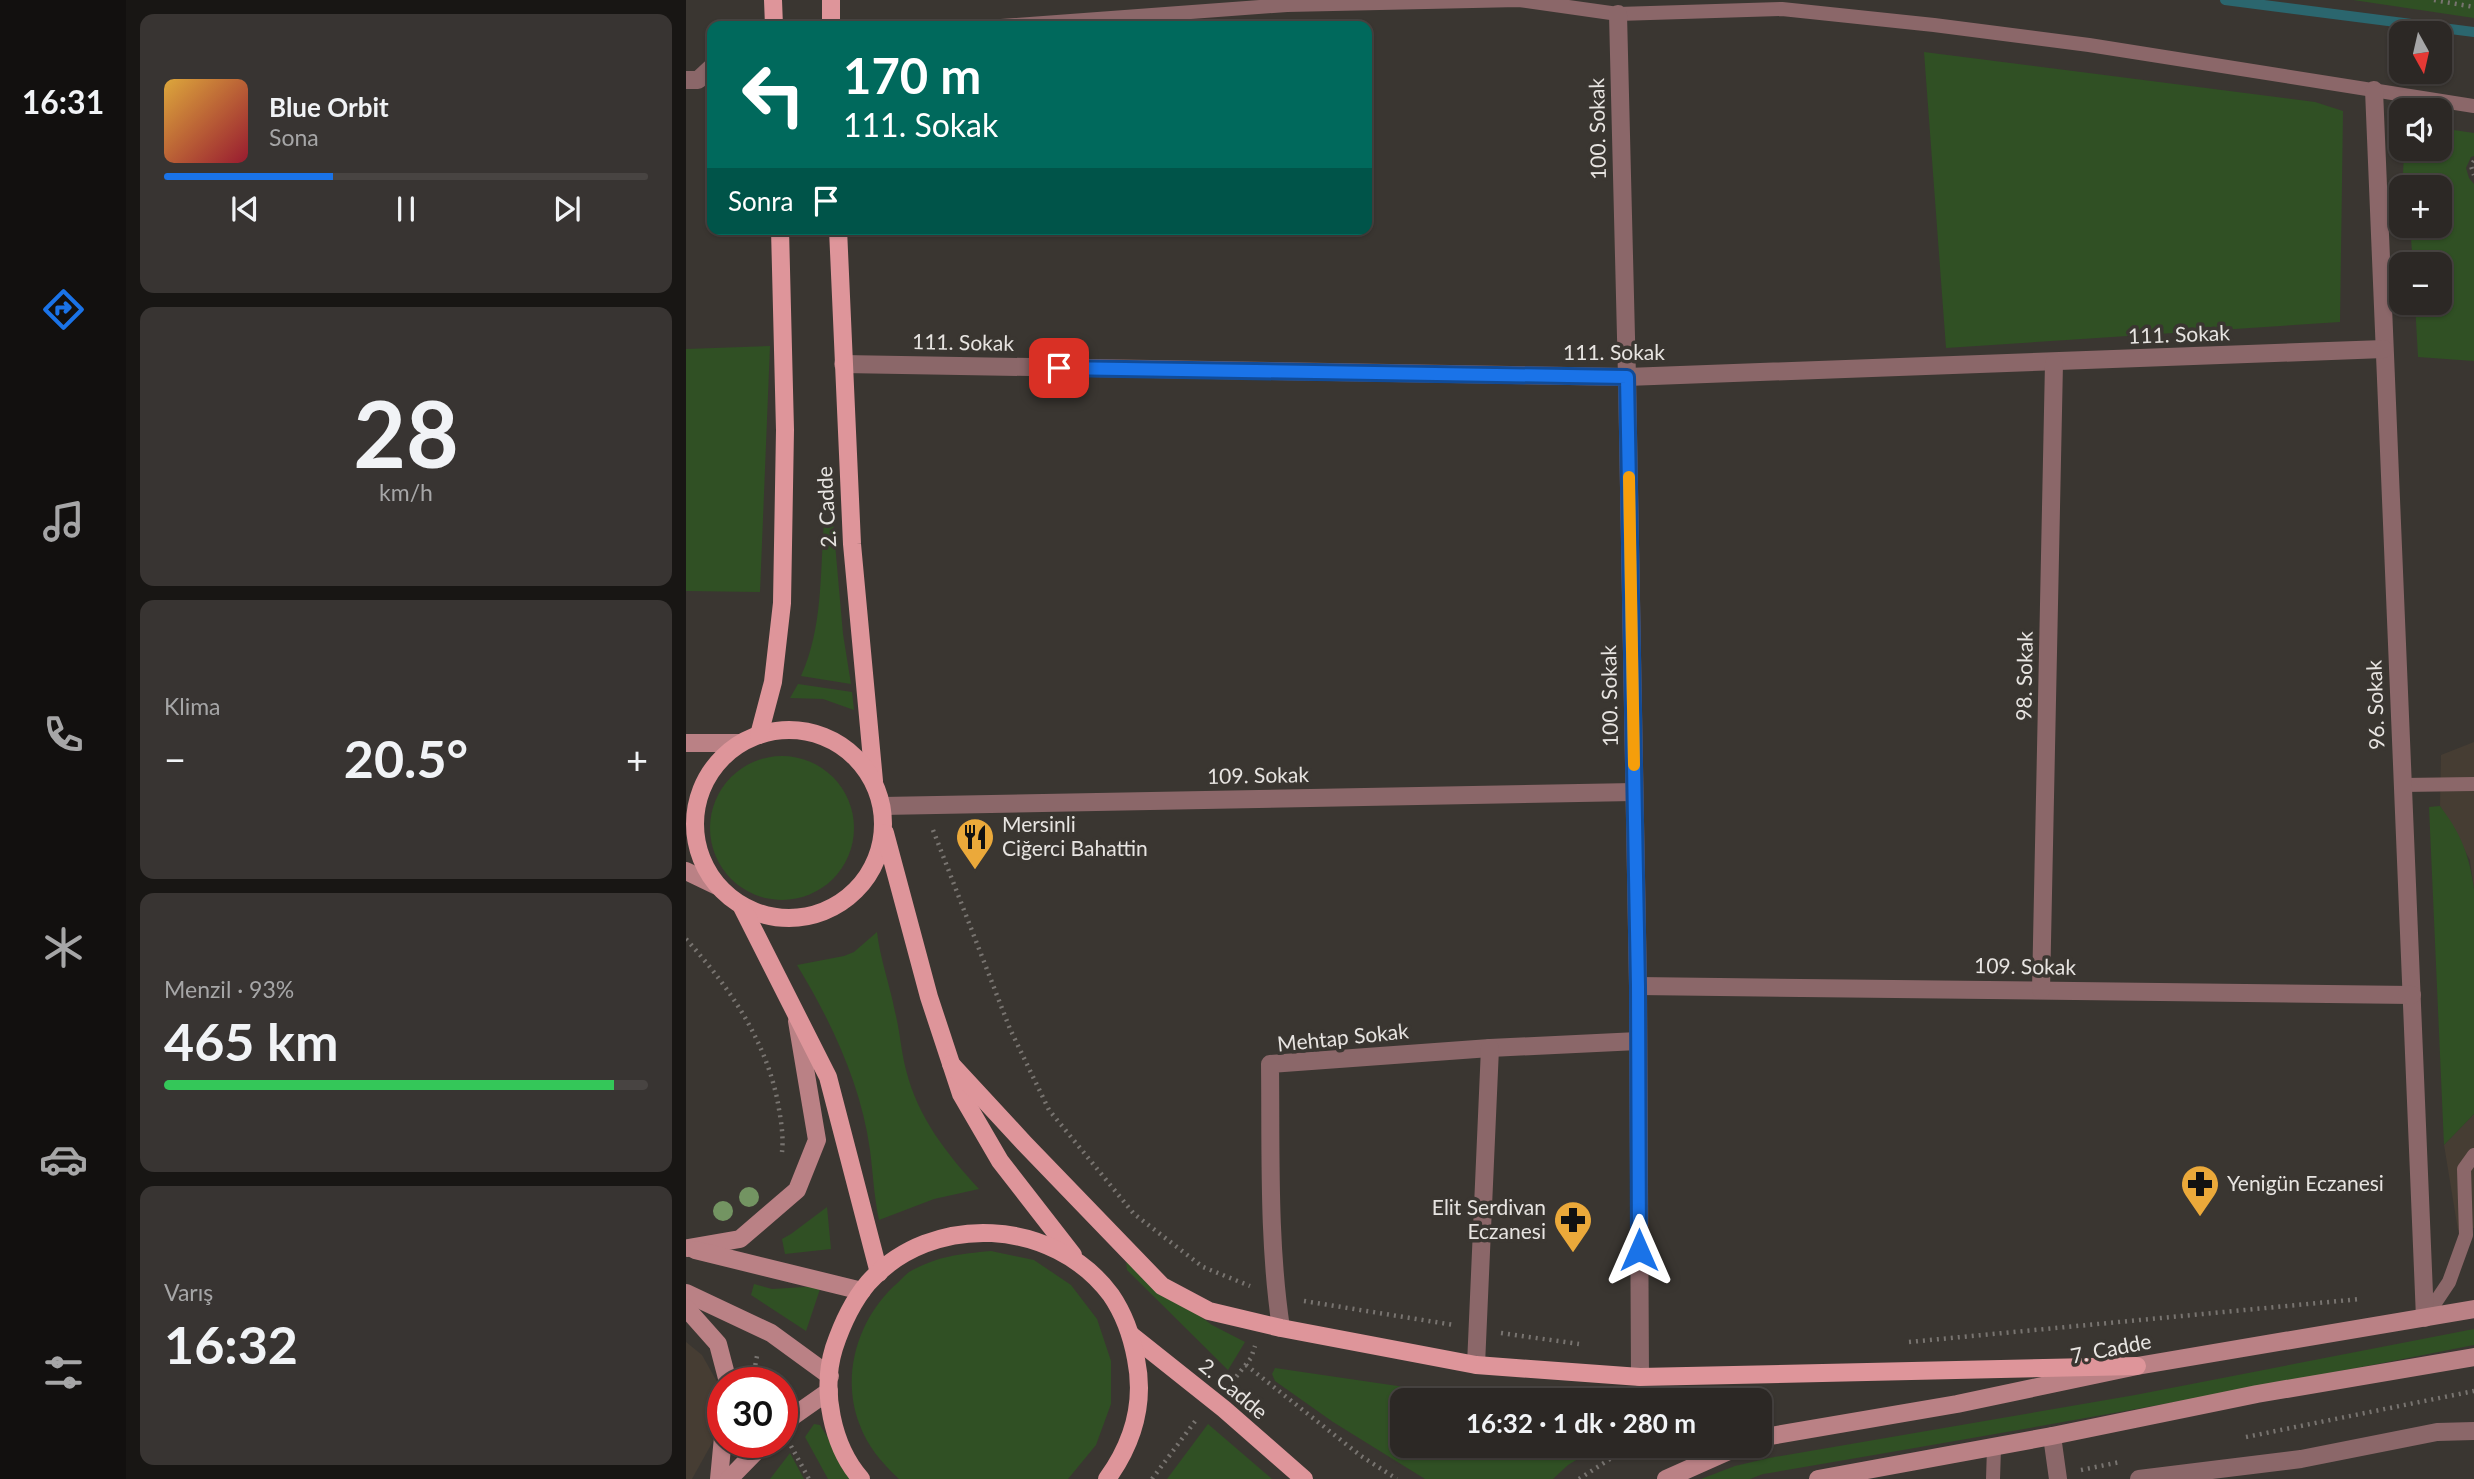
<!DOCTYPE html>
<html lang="tr">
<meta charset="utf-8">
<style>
body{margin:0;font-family:Lato,sans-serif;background:#383432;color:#f1f3f6;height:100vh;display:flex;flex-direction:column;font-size:26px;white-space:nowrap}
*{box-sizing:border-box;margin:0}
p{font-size:23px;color:#a6a6a7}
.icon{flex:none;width:38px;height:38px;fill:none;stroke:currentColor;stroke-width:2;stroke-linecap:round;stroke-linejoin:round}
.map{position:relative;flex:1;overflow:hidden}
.side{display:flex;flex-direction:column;gap:14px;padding:14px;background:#181614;width:560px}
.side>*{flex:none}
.guide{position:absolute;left:21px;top:21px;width:665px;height:214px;border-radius:14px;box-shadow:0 2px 5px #0004,0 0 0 2px #484442;background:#00695c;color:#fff;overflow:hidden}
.needle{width:46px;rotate:172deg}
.controls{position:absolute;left:1703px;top:21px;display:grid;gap:14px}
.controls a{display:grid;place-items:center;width:63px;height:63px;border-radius:14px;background:#2c2825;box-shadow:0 2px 5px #0004,0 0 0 2px #484442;font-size:35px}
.speed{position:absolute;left:21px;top:1367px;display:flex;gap:14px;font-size:35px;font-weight:700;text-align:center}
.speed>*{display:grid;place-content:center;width:91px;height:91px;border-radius:50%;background:#2c2825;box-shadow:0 2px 5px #0004,0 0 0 2px #484442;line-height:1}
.speed .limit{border:10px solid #d22;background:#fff;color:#111}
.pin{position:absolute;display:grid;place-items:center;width:60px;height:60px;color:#fff;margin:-30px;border-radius:14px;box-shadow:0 4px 10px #0006}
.me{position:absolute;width:77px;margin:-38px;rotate:0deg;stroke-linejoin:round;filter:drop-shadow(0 0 5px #0008)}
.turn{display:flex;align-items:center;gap:24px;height:147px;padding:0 21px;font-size:32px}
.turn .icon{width:91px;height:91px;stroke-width:2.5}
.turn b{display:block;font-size:49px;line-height:60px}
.then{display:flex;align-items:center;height:66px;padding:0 21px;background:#0003;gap:14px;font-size:26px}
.big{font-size:52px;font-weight:700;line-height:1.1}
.side .tile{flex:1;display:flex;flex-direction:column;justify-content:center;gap:10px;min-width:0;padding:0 24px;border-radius:14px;background:#383432}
.side .dial{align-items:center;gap:0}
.dial b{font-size:91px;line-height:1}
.song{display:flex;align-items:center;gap:21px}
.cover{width:84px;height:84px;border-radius:10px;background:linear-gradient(135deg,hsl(40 70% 55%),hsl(350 70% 35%))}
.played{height:7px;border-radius:4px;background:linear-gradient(90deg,#1a73e8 35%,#484442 35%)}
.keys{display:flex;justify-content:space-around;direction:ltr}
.heat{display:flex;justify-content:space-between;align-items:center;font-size:38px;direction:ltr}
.charge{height:10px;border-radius:5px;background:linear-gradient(90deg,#34c759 93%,#484442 0)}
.trip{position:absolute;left:704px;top:1388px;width:382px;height:70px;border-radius:14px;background:#2c2825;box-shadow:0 2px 5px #0004,0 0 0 2px #484442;font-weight:700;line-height:70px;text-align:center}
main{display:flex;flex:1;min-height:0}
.menu{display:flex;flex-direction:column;width:126px;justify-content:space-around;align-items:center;background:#12100f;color:#a6a6a7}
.menu .icon{width:49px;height:49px}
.menu .active{color:#1a73e8}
.menu b{font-size:32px;color:#f1f3f6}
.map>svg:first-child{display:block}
.built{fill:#463d33}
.green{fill:#305024}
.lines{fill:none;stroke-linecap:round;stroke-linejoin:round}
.stream{stroke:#2b666e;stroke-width:10}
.path{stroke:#787470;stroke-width:4.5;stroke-dasharray:2 5;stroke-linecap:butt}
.service{stroke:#8b6769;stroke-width:14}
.minor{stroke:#8b6769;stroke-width:18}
.secondary{stroke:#ba8185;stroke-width:18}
.primary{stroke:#de959a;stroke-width:18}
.tree{fill:#739462}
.route-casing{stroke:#114b97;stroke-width:18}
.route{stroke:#1a73e8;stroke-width:12}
.slow{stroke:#f59e0b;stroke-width:12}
.labels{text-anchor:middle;stroke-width:7;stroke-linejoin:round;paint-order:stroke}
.street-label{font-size:21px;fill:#e7e4e1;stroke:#3a3631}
.poi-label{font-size:21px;fill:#e7e4e1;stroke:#3a3631;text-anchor:start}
</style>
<main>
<nav class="menu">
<b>16:31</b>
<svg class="icon active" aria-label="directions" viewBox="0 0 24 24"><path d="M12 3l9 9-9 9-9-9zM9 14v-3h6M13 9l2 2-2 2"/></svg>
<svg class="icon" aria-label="music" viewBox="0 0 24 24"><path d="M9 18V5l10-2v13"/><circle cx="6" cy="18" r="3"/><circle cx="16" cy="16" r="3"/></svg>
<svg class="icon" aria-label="phone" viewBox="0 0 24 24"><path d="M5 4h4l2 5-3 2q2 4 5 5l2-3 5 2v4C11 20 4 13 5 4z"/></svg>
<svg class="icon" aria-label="climate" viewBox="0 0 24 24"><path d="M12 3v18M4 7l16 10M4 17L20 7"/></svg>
<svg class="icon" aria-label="car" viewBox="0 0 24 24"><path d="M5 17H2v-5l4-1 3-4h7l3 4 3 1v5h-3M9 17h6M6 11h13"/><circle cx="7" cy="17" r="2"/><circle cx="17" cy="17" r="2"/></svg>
<svg class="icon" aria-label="filters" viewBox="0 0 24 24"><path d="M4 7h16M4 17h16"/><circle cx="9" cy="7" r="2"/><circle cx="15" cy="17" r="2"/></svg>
</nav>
<section class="side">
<div class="tile">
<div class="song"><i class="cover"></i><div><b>Blue Orbit</b><p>Sona</p></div></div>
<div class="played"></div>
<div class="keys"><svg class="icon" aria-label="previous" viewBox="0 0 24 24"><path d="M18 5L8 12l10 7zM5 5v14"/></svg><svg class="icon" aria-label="pause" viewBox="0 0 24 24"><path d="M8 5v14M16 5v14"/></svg><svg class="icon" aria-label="next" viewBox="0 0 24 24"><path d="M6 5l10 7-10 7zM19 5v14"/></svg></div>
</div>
<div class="tile dial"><b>28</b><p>km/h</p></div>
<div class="tile"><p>Klima</p>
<div class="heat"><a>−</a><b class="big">20.5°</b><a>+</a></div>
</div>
<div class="tile"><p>Menzil · 93%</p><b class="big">465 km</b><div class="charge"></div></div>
<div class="tile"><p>Varış</p><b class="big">16:32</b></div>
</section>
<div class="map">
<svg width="1788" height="1479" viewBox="0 0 1788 1479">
<rect width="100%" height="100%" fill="#3a3631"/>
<g class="built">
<polygon points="1788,742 1788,889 1784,860 1754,806 1755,755"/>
<polygon points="1788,1114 1788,1228 1772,1230 1758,1145"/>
<polygon points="0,1342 16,1355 34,1387 36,1410 31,1434 6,1479 0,1479"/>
</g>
<g class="green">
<polygon points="1667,0 1788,0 1788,18"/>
<polygon points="1238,52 1629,102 1657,111 1654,322 1260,348"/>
<polygon points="1754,128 1788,133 1788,156 1785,157 1780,168 1783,178 1788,184 1788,361 1732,357 1729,303 1754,303 1754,264 1727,264 1724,226 1754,226 1754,187 1722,187 1722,181 1717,175 1718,149 1754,149"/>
<polygon points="84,346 74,592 0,591 0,349"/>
<path d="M147,521l10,113 8,50 -50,-8c22,-48 19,-103 23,-154z"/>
<polygon points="112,684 166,692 168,710 137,699 104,698"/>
<circle cx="96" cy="828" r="72"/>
<path d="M1754,806c21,28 29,48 34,83v225l-30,31 -15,-338z"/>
<path d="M191,932c3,27 13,53 18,80 5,19 6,39 11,58 12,48 41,84 73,119l-45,10 -55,21c-5,-23 -6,-47 -9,-70 -9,-66 -39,-129 -73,-185l47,-9 10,-4z"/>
<polygon points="141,1207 145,1249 99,1254 96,1239 105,1234"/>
<path d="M305,1251l43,9 37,25 26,34 14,42v43l-15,41 -28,34h-169c-17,-16 -32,-33 -40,-56 -18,-48 -1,-103 35,-137 5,-4 10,-10 15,-14 28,-16 51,-18 82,-21z"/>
<polygon points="440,1262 526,1325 559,1342 542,1370 441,1270"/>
<polygon points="68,1284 86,1289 135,1286 120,1331 65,1295"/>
<path d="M1788,1329v16c-237,47 -474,89 -711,129l-13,5h-49l34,-13 34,-8 366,-63z"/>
<polygon points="589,1368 807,1400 716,1400 716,1446 913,1446 882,1465 867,1479 739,1479 647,1422 589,1381 586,1374"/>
<polygon points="128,1424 134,1425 167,1479 142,1479 119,1437"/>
<polygon points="522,1424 586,1479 481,1479"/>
<polygon points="104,1453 118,1479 84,1479"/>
</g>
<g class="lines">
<polyline class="stream" points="1539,0 1788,32"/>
<g class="path">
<polyline points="1748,0 1788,7"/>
<polyline points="1788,161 1785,166 1788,175"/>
<polyline points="247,830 324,1029 363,1110 448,1214 517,1267 564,1286"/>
<path d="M0,939c42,47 77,96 91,159 3,17 7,36 5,54"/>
<polyline points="618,1301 768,1325"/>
<polyline points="815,1333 893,1344"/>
<polyline points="1223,1342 1674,1299"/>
<polyline points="560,1365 675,1456 711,1479"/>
<polyline points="68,1372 71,1356"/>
<polyline points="546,1382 565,1358 569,1346"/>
<polyline points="1560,1437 1788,1391"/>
<polyline points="105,1446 123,1479"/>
<polyline points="1395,1470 1434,1462"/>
<polyline points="466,1479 510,1420"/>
<polyline points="893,1479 944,1446"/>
</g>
<g class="service">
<polyline points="315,26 601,5 833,0 932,14 1096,9 1248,25 1403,45 1788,106"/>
<polyline points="1717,785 1788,784"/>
<polyline points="1739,1318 1763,1282 1780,1235 1778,1169 1788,1155"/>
<polyline points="1307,1479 1308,1448"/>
</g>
<g class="minor">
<polyline points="932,14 941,377 952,986 954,1377"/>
<polyline points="0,80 12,80 26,67"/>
<polyline points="1688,90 1739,1318"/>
<polyline points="157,364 941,377 1698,349"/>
<polyline points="196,806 948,792"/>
<polyline points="952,986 1726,995"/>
<polyline points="1355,990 1368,363"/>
<path d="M595,1328c-13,-87 -10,-176 -11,-264l220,-16 148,-7"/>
<polyline points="790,1365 804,1048"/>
<polyline points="1366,1436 1372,1479"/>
<polyline points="1453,1479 1615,1459 1751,1432 1788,1431"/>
</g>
<g class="secondary">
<polyline points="0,743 54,743"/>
<polyline points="0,871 31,886"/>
<polyline points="2,1248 54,1239 111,1190 131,1140 111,1021"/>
<polyline points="9,1250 176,1291"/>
<polyline points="0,1293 85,1333 144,1376"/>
<polyline points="0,1308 32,1344 42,1382"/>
<polyline points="96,1424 143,1391"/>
<polyline points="1073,1438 1271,1404 1451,1366 1788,1309"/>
<polyline points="33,1479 37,1437"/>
<polyline points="43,1479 79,1442"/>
<polyline points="980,1479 1054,1446"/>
<polyline points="1132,1479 1366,1436 1571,1394 1788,1357"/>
</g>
<g class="primary">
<polyline points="87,0 88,26"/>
<polyline points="145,0 145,26"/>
<polyline points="152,229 166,544 188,781"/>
<circle cx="103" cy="824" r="94"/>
<polyline points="73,735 87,682 96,603 99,430 94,229"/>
<polyline points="199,833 243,997 275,1094 314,1161 387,1255"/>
<polyline points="56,907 142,1077 193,1273"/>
<polyline points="265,1064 338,1143 476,1286 523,1311 595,1328 790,1365 954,1377 1451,1366"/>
<polyline points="445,1335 538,1409 618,1479"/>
<path d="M175,1479c-29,-33 -40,-89 -27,-131 8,-24 18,-46 34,-65 64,-72 186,-65 243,12 13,19 21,42 25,64 9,44 -3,84 -29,120"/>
</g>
</g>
<g class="tree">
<circle cx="63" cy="1197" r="10"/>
<circle cx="37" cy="1211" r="10"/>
</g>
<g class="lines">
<defs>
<polyline id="route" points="373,368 941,377 952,986 953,1250"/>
</defs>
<use href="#route" class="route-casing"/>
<use href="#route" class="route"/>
<polyline class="slow" points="943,477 948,765"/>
</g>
<defs>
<symbol id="restaurant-pin" viewBox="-11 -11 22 30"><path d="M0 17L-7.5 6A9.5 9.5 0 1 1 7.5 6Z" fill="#eba93a" stroke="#3a3631"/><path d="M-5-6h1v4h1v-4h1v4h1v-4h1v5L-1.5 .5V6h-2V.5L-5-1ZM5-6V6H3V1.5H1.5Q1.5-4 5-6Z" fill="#111"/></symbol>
<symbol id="pharmacy-pin" viewBox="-11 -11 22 30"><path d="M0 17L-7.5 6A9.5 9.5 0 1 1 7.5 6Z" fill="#eba93a" stroke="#3a3631"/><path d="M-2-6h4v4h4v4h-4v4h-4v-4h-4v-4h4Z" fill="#111"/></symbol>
</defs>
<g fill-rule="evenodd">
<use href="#restaurant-pin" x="267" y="815" width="44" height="60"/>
<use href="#pharmacy-pin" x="1492" y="1162" width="44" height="60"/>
<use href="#pharmacy-pin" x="865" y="1198" width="44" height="60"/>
</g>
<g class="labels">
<g class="street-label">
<text transform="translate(912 129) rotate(-91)" y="7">100. Sokak</text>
<text transform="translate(1493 335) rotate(-2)" y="7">111. Sokak</text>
<text transform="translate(277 343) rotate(1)" y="7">111. Sokak</text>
<text x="928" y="360">111. Sokak</text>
<text transform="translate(141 507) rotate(-93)" y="7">2. Cadde</text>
<text transform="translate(1339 676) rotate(-89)" y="7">98. Sokak</text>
<text transform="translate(924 696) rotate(-91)" y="7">100. Sokak</text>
<text transform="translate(1690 705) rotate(-92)" y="7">96. Sokak</text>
<text transform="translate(572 776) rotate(-1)" y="7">109. Sokak</text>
<text transform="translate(1339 967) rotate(1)" y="7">109. Sokak</text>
<text transform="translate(657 1038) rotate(-6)" y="7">Mehtap Sokak</text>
<text transform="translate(1425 1349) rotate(-11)" y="7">7. Cadde</text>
<text transform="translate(547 1389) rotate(40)" y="7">2. Cadde</text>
</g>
<g class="poi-label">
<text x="316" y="832">Mersinli<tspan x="316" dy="24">Ciğerci Bahattin</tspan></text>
<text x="1541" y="1191">Yenigün Eczanesi</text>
<text x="860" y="1215" text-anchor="end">Elit Serdivan<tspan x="860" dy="24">Eczanesi</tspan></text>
</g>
</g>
</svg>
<div class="controls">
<a><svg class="needle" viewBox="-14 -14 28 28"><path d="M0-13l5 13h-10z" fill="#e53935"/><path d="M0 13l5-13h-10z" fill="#a6a6a7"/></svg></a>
<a><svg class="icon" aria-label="sound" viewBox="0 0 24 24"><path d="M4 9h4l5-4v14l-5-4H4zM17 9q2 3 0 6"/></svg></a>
<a>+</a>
<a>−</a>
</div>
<div class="speed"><div class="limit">30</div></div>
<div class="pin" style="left:373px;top:368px;background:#d93025"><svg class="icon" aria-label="arrive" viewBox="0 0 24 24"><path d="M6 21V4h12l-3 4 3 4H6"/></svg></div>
<svg class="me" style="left:953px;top:1250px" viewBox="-20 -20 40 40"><path d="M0-17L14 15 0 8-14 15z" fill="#1a73e8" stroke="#fff" stroke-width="4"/></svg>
<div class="trip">16:32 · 1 dk · 280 m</div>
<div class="guide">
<div class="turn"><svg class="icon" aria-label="left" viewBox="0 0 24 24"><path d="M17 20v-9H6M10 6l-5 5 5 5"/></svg><div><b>170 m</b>111. Sokak</div></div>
<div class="then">Sonra<svg class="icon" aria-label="arrive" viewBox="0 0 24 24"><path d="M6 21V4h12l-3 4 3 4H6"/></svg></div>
</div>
</div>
</main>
